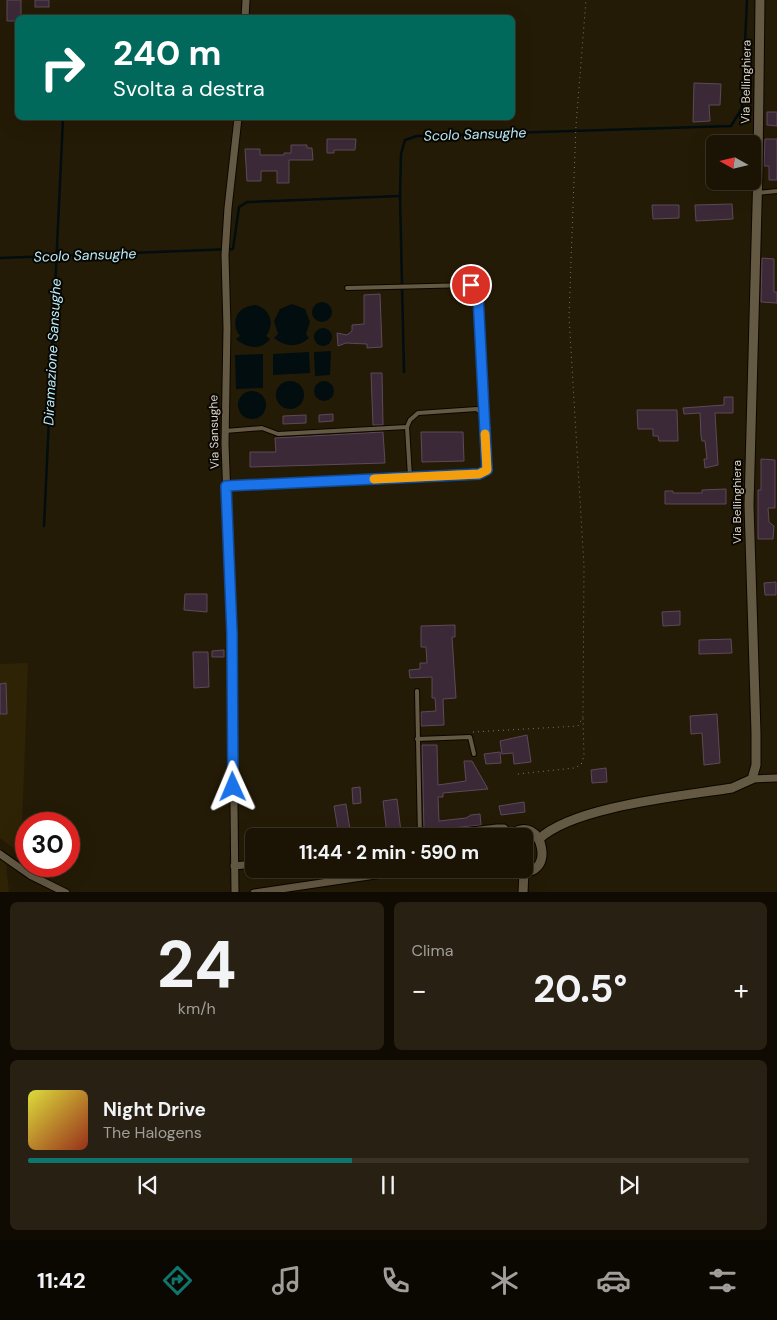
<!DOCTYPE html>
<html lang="it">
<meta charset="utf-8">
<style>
body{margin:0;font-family:"DM Sans",sans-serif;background:#282113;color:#f1f3f6;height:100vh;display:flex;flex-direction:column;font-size:19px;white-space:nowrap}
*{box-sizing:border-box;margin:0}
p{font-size:16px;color:#a09e9a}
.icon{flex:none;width:28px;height:28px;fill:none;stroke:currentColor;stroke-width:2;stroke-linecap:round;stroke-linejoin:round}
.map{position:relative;height:892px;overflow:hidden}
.details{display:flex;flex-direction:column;gap:10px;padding:10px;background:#0f0b02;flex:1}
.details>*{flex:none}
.hud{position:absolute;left:15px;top:15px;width:500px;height:105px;border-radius:8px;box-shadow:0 5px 20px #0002,0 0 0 1px #393326;background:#00695c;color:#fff;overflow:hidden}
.needle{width:32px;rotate:278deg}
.controls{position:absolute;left:706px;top:135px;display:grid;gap:10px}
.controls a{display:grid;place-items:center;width:55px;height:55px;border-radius:8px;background:#1b1404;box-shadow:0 5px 20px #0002,0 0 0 1px #393326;font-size:25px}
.speed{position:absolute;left:15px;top:812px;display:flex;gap:10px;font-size:25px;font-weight:700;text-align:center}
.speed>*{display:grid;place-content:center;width:65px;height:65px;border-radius:50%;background:#1b1404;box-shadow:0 5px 20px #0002,0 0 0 1px #393326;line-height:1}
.speed .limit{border:8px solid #d22;background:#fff;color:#111}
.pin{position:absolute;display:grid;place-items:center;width:42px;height:42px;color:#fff;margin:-21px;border:2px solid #fff;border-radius:50%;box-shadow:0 1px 5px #0007}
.me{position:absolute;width:55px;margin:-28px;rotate:359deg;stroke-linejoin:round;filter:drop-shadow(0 0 4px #0008)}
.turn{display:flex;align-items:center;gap:18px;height:105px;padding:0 15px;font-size:22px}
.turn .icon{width:65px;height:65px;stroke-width:2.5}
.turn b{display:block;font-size:35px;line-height:42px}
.big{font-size:38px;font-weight:700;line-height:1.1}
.details .widget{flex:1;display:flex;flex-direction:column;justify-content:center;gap:8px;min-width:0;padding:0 18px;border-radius:8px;background:#282113}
.details .dial{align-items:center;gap:0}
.dial b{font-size:65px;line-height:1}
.song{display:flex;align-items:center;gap:15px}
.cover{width:60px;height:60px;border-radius:8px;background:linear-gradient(135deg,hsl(60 70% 55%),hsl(10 70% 35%))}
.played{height:5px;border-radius:2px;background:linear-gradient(90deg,#0f766e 45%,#393326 45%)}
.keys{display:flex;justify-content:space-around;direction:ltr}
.heat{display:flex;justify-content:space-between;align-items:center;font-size:28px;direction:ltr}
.details .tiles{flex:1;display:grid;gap:10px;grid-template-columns:1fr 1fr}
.widget:last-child{grid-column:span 2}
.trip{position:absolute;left:245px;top:828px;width:288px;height:50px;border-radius:8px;background:#1b1404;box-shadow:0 5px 20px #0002,0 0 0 1px #393326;font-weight:700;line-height:50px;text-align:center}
.tabs{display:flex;height:80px;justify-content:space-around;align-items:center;background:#0b0802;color:#a09e9a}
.tabs .icon{width:35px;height:35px}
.tabs .selected{color:#0f766e}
.tabs b{font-size:22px;color:#f1f3f6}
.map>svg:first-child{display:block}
.built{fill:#2f2305}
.water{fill:#020d10}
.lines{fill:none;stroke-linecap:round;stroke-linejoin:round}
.stream{stroke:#020d10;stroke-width:2.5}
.building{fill:#3c2938;stroke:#5d4959}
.service-casing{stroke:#0d0600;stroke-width:6}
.minor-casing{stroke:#0d0600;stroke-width:9}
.tertiary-casing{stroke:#0d0600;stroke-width:11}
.path{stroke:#7f7767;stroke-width:1;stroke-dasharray:1 4;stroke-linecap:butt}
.service{stroke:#645943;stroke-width:4}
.minor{stroke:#645943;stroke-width:7}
.tertiary{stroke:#645943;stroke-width:9}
.route-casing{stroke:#114b97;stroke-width:12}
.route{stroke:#1a73e8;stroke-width:9}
.slow{stroke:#f59e0b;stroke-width:9}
.labels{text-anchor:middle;stroke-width:4;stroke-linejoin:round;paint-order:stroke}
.street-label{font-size:12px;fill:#d9d3c7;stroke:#0a0702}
.water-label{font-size:14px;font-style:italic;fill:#baecfa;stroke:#0a0702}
</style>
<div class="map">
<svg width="777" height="893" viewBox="0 0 777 893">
<rect width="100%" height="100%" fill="#241b06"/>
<g class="built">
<polygon points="28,663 21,854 0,838 0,664"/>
<polygon points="0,849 5,854 9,892 0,892"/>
</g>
<g class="water">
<circle cx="322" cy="312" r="10"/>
<path d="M292,304l13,5 5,13 -4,12 3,4c-11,10 -24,9 -35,0l4,-4 -4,-13 6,-12z"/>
<path d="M256,305c15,5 19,19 10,31l4,3c-9,12 -24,9 -34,0l4,-3c-11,-14 -2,-31 16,-31z"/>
<circle cx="323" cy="337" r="9"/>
<polygon points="331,351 330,375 315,376 314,352"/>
<polygon points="309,352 310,373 273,375 273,354"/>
<polygon points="263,354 263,388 236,389 235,355"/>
<circle cx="324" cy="391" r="10"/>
<circle cx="290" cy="395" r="14"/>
<circle cx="252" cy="405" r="14"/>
</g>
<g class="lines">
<g class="stream">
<polyline points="400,196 404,372"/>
<polyline points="0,258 233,249 239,207 247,202 400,196 401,154 405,140 417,136 731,126 742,108 747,0"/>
<polyline points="44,526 63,118"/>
</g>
</g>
<g class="building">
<polygon points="7,0 21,0 21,18 18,18 18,21 7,21"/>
<rect x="35" y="0" width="14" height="7"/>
<polygon points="694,83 721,84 720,105 709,105 710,121 693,122"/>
<polygon points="767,112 777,112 777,126 767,125"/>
<polygon points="327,139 356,139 355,150 334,150 334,153 327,153"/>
<polygon points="765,139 777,139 777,180 769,180 769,166 764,166"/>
<polygon points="291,145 307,145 307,148 312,148 313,160 289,160 289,183 277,183 277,171 261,171 261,181 247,181 245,149 260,149 260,155 284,155 284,153 291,153"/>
<polygon points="732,204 733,219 696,221 695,205"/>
<polygon points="652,205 679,205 679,218 653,219"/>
<polygon points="762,258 774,259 774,292 777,292 777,303 761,302"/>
<polygon points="380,294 382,347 367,348 367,344 346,343 338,346 337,333 347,335 352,331 352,325 364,324 364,295"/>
<polygon points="371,373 382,373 383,425 373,425"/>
<polygon points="724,397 733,397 733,413 715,413 718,465 705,468 704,459 707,459 705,441 702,441 701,436 700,413 684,414 683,408 724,405"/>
<polygon points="637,410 677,410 678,441 659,441 658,436 653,436 653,429 638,429"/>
<polygon points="333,414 333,421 319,422 319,415"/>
<polygon points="306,415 306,423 283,424 283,416"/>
<polygon points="383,432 385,463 250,467 250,452 276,452 275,438"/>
<polygon points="421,432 463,432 464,461 422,462"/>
<polygon points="761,459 775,460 775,508 768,508 769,522 774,526 773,539 758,539 758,490 761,490"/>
<polygon points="726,489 726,504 665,504 665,491 673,491 673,493 702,493 702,490"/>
<polygon points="776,582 776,595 765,595 764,583"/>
<polygon points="185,594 207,594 207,612 184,610"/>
<polygon points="680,611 680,625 663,626 662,612"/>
<polygon points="455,625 455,637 452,637 456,698 443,699 444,725 421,726 421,712 436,711 435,698 432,698 432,677 410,678 409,670 420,669 420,663 427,663 426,647 421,647 421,626"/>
<polygon points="731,639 732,653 699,654 699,640"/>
<polygon points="224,650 224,657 212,657 212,651"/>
<polygon points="193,652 208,652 209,687 194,688"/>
<polygon points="6,683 7,714 0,714 0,684"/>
<polygon points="717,714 720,763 704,765 702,733 691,734 690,716"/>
<polygon points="527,735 531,762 514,764 513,753 502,754 500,741"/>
<polygon points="422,745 437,745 438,785 466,781 464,761 472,761 488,789 443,793 443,797 438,797 439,821 466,818 471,815 480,814 481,825 424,831"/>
<polygon points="500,752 501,763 486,764 484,754"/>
<polygon points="606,768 607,782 592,783 591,770"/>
<polygon points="360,787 361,803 353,804 352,788"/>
<polygon points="397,799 401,832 387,834 383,801"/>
<polygon points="524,802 525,812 501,815 499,806"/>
<polygon points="346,804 351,836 339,836 334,806"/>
</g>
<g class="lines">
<defs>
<g id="service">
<polyline points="757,193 777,191"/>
<polyline points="347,288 471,285 478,296 483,415"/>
<polyline points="225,431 262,428 278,434 407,427"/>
<polyline points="226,486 479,474 487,470 483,415 477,409 418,413 410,420 407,427 410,477"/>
<polyline points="417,691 420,836"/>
<polyline points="417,739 470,737 474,754"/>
</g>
<g id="minor">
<polyline points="245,18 246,0"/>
<polyline points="752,779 777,778"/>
<polyline points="429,836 497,828 504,828 511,835"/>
<polyline points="0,854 30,875 66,893"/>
<polyline points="234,866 254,864"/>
<polyline points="235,893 232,633 225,444 227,328 225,255 228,208 238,118"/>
<polyline points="254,893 416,869"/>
</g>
<g id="tertiary">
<path d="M509,836c35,-29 50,50 5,33"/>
<path d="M539,839c35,-33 144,-43 193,-51l20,-9 4,-14v-32l-7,-228 9,-336 2,-169"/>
<polyline points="523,893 524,871"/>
</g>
</defs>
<use href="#service" class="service-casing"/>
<use href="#minor" class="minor-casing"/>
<use href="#tertiary" class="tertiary-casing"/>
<g class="path">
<polyline points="473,732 578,726 583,717 584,566 569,317 576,125 586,0"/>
<polyline points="518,774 574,768 581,765 584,756 583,718"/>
</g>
<use href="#service" class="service"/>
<use href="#minor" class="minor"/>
<use href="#tertiary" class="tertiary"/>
</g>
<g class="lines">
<defs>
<polyline id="route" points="233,787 232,633 226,486 479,474 487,470 478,296 471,285"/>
</defs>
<use href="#route" class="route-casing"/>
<use href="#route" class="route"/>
<polyline class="slow" points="374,479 479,474 487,470 485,434"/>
</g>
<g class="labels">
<g class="street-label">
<text transform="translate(746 82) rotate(-89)" y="4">Via Bellinghiera</text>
<text transform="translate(214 432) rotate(-91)" y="4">Via Sansughe</text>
<text transform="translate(737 502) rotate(-90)" y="4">Via Bellinghiera</text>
</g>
<g class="water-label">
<text transform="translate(475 134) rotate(-2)" y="5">Scolo Sansughe</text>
<text transform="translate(85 255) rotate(-2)" y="5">Scolo Sansughe</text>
<text transform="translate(52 352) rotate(-87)" y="5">Diramazione Sansughe</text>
</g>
</g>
</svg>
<div class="controls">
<a><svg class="needle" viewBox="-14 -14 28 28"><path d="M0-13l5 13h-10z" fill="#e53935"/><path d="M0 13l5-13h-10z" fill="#a09e9a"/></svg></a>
</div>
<div class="speed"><div class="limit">30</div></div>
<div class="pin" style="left:471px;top:285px;background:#d93025"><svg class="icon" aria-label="arrive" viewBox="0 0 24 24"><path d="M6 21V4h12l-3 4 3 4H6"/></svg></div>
<svg class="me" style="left:233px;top:787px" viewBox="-20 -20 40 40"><path d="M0-17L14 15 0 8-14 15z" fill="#1a73e8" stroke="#fff" stroke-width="4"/></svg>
<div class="trip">11:44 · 2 min · 590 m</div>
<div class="hud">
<div class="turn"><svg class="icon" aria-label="right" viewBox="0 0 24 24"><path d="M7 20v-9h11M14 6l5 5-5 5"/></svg><div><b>240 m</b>Svolta a destra</div></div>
</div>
</div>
<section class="details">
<div class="tiles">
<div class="widget dial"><b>24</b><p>km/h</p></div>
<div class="widget"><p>Clima</p>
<div class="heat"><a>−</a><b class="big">20.5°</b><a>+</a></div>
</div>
<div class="widget">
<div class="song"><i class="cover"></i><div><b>Night Drive</b><p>The Halogens</p></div></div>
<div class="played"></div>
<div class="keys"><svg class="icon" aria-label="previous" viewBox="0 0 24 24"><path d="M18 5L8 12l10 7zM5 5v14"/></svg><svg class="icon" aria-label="pause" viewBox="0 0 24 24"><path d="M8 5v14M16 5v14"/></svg><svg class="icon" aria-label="next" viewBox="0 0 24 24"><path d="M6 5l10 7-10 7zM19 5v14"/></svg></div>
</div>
</div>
</section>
<nav class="tabs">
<b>11:42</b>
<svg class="icon selected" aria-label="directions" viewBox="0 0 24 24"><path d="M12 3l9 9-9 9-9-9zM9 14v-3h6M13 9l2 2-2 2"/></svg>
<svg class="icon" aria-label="music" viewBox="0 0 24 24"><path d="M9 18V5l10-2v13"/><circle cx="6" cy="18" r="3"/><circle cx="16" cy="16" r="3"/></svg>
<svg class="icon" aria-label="phone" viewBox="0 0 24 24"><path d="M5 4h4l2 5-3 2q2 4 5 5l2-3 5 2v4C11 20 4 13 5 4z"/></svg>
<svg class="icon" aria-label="climate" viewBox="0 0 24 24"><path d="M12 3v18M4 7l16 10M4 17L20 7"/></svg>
<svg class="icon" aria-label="car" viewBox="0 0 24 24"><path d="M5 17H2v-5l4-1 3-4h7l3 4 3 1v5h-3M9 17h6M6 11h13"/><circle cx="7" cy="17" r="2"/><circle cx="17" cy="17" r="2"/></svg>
<svg class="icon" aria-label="filters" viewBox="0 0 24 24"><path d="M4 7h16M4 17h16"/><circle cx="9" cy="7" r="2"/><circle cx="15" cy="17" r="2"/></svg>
</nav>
